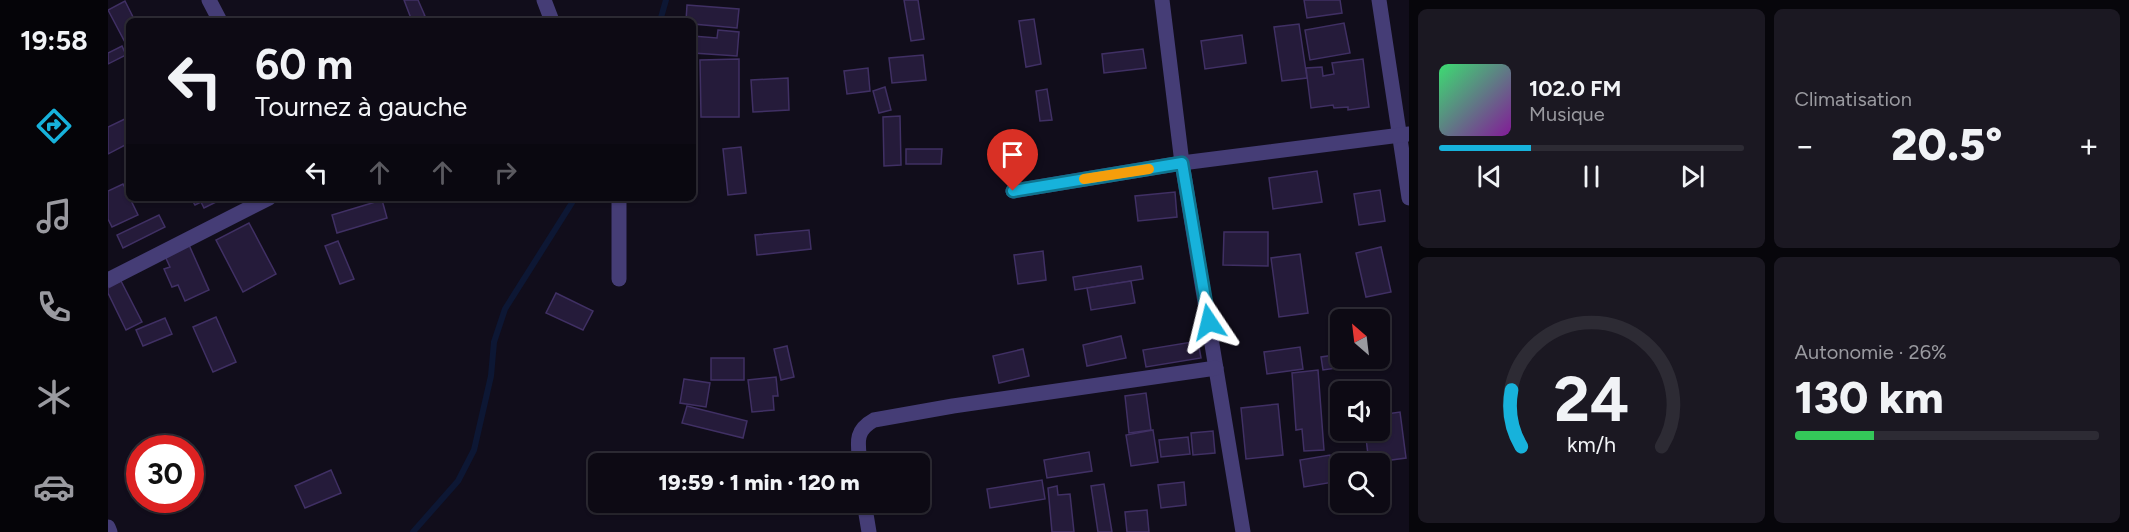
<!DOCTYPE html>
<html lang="fr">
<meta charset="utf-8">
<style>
body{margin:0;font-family:Figtree,sans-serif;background:#1b1822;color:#f1f3f6;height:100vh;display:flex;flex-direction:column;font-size:22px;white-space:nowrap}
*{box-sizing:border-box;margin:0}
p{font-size:20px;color:#9a9aa0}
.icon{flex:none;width:33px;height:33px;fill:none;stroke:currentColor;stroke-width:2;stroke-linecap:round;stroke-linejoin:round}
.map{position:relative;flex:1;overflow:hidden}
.side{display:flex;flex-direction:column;gap:9px;padding:9px;background:#07060b;width:720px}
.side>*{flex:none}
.guide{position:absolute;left:18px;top:18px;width:570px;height:183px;border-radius:9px;box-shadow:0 2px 4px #0004,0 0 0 2px #2d2b34;background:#0d0a14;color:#f1f3f6;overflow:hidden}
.needle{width:39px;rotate:332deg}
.tools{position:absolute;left:1222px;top:309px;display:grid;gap:12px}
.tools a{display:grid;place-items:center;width:60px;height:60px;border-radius:9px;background:#0d0a14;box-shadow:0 2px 4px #0004,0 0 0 2px #2d2b34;font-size:30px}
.speed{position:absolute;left:18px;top:435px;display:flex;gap:12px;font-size:30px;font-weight:700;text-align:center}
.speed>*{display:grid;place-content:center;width:78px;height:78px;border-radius:50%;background:#0d0a14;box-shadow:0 2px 4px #0004,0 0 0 2px #2d2b34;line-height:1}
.speed .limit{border:9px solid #d22;background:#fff;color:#111}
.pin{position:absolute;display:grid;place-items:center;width:51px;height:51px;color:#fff;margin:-62px -26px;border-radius:50% 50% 50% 0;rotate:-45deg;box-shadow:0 0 6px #0007}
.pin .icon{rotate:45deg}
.me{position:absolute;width:66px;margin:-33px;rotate:350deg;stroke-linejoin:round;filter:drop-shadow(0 0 4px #0008)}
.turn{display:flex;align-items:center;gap:21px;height:126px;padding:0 30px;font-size:27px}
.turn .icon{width:78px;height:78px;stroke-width:2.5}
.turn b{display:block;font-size:42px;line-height:51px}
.lanes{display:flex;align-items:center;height:57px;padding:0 30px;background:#0003;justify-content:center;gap:30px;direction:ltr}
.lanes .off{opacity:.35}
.big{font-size:45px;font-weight:800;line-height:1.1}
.side .card{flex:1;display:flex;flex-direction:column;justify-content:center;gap:9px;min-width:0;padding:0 21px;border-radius:9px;background:#1b1822}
.side .dial{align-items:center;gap:0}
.dial svg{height:156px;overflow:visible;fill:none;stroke:#2d2b34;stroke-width:7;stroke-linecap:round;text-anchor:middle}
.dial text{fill:#f1f3f6;stroke:none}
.song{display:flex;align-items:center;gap:18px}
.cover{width:72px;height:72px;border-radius:9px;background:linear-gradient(135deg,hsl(140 70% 55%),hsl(290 70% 35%))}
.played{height:6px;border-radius:3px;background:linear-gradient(90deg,#17b2db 30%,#2d2b34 30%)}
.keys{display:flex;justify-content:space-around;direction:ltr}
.heat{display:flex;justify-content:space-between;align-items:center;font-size:33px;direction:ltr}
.charge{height:9px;border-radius:4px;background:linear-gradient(90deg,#34c759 26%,#2d2b34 0)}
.side .tiles{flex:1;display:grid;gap:9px;grid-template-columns:repeat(2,1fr)}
.trip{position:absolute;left:480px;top:453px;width:342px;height:60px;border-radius:9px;background:#0d0a14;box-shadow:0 2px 4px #0004,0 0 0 2px #2d2b34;font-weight:800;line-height:60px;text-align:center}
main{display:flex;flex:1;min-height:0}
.tabs{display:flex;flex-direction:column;width:108px;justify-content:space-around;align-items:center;background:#050408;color:#9a9aa0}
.tabs .icon{width:42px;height:42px}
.tabs .active{color:#17b2db}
.tabs b{font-size:27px;color:#f1f3f6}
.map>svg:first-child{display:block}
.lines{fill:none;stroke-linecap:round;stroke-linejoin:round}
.stream{stroke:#0d1734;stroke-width:6}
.building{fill:#251b3a;stroke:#403064;stroke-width:1.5}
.minor{stroke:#453d76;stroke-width:15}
.route-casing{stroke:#0f748e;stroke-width:15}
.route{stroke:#17b2db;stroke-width:10}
.slow{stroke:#f59e0b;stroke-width:10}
</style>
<main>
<nav class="tabs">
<b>19:58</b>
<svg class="icon active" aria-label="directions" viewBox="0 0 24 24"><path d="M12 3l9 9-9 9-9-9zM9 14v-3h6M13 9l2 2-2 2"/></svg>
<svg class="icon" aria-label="music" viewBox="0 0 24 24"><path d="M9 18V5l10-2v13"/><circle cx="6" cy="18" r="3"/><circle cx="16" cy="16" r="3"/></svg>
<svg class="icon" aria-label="phone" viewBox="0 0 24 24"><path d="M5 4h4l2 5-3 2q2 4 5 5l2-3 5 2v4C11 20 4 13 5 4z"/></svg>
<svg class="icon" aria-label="climate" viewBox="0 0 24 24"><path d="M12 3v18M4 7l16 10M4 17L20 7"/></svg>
<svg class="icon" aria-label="car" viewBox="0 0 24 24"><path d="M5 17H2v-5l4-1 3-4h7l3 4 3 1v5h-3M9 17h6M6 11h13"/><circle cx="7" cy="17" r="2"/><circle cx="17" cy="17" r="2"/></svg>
</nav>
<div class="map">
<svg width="1301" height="532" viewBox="0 0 1301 532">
<rect width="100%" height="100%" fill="#110d1b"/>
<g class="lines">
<g class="stream">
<polyline points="552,21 558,0"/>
<polyline points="305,532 350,481 366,450 383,376 386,342 397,309 467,198"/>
</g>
</g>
<g class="building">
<polygon points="296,0 310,0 317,16 304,21"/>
<polygon points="796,0 810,0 816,39 803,41"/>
<polygon points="1196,0 1232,0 1234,13 1199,18"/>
<polygon points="17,1 27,21 21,21 21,45 19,46 0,10"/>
<polygon points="579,5 631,9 629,28 585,24 585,21 578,21"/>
<polygon points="926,19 933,64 918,67 911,21"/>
<polygon points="1236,23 1242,53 1202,60 1197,30"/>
<polygon points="1191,24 1199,78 1174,81 1166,27"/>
<polygon points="610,30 631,32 629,56 585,53 585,36 609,38"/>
<polygon points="1134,35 1138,63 1097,69 1093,41"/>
<polygon points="14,46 18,55 0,64 0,53"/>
<polygon points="1035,49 1038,68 996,73 994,54"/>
<polygon points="815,55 818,80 784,83 781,58"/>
<polygon points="631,59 631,117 593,117 592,60"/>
<polygon points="1255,59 1261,107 1240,110 1240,107 1226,108 1225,105 1203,108 1198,68 1214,67 1215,76 1226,74 1224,63"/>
<polygon points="760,68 762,91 739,94 736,71"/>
<polygon points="680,78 681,110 645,112 643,80"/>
<polygon points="777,87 783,110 771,113 765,91"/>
<polygon points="939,89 944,120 932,121 928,91"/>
<polygon points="792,116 793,165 776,166 775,117"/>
<polygon points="21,117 21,143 0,154 0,127"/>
<polygon points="633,147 638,193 620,195 615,149"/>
<polygon points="798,149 834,149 833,164 798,164"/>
<polygon points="1209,171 1214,202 1165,209 1161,178"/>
<polygon points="15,184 30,215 4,227 0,219 0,191"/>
<polygon points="1272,190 1277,221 1251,225 1246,194"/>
<polygon points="1067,192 1069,217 1030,221 1027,196"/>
<polygon points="83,198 116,198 96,208 93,202 87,205"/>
<polygon points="274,200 279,218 229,233 224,215"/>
<polygon points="51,215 57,227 15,248 9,235"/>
<polygon points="141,223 168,274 135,292 108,240"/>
<polygon points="701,230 703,249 649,255 647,235"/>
<polygon points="1116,232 1160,232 1160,266 1115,265"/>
<polygon points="230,241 246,279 232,284 217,246"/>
<polygon points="81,245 101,290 77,301 70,285 64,287 56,269 62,267 57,256"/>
<polygon points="1273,247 1283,292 1258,297 1248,253"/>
<polygon points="935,251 938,280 910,284 906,255"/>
<polygon points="1192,254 1200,313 1171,317 1163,258"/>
<polygon points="1033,266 1035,279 967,290 965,277"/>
<polygon points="13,281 34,322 18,330 0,293 0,288"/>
<polygon points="1023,281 1027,303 983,310 979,288"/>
<polygon points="448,293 485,311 475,330 438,313"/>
<polygon points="108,317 128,362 105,372 85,327"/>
<polygon points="57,318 64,334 35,346 28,330"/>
<polygon points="1013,336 1018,358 979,366 975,345"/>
<polygon points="1090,341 1093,358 1038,367 1035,350"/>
<polygon points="679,346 686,377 673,380 666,349"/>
<polygon points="1192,347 1195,369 1159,374 1156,352"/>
<polygon points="1272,348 1275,348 1277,361 1215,370 1213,357 1233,354 1233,358 1272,358"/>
<polygon points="915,349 921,376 891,383 885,356"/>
<rect x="603" y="358" width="33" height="22"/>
<polygon points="1210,370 1216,450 1196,451 1194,429 1188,430 1184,373"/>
<polygon points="668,377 670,396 665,396 666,410 644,412 640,380"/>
<polygon points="576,379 602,383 598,407 572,403"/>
<polygon points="1038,393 1043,430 1021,433 1017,396"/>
<polygon points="1170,404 1175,455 1138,459 1133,408"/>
<polygon points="579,406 639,421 635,438 574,423"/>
<polygon points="1292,412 1298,458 1261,463 1257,430 1272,430 1272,415"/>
<polygon points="1045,430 1050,462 1023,466 1018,435"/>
<polygon points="1105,431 1107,453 1085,455 1083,433"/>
<polygon points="1080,437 1082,454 1053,457 1051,440"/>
<polygon points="981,452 984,471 939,478 936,460"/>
<polygon points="1222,455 1226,482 1196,487 1192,460"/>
<polygon points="223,470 233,493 197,508 187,486"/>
<polygon points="934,480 937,499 882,508 879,489"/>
<polygon points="1076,482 1078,505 1053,508 1050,485"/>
<polygon points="996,484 1004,532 990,532 983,486"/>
<polygon points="949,486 950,495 962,494 966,532 944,532 940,488"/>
<polygon points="1039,510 1041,532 1019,532 1017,512"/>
</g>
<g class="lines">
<g class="minor">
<polyline points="101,0 112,21"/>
<polyline points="436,0 444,21"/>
<polyline points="1054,0 1074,163 1135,532"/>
<polyline points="1271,0 1301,198"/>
<polyline points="905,191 1074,163 1301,134"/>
<polyline points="511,198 511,279"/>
<polyline points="0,280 161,198"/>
<path d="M752,464c-2,-21 -6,-33 14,-44l79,-14 263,-38"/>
<polyline points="756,502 761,532"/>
<polyline points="0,527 2,532"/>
</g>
</g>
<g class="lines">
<defs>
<polyline id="route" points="905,191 1074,163 1101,322"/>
</defs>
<use href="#route" class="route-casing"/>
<use href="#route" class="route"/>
<polyline class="slow" points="976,179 1041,169"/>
</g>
</svg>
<div class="tools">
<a><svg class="needle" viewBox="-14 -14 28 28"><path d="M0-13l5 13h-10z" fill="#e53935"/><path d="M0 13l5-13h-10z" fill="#9a9aa0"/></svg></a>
<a><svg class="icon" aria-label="sound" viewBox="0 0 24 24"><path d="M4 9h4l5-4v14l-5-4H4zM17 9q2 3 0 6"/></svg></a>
<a><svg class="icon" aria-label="search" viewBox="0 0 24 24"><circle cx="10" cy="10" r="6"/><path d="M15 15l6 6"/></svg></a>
</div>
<div class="speed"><div class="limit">30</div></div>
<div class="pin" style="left:905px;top:191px;background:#d93025"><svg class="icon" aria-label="arrive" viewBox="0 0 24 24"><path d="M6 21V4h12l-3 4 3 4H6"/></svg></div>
<svg class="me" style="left:1101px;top:322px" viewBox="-20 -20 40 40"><path d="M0-17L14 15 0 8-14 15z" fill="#17b2db" stroke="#fff" stroke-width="4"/></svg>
<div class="trip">19:59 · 1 min · 120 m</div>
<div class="guide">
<div class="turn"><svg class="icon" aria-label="left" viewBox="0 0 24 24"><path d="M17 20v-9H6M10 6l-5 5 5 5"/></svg><div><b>60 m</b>Tournez à gauche</div></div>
<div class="lanes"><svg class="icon" aria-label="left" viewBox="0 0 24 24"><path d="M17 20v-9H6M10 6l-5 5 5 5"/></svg><svg class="icon off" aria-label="ahead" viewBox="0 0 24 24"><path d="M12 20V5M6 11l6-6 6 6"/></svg><svg class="icon off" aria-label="ahead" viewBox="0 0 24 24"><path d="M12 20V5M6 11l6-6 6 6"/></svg><svg class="icon off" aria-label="right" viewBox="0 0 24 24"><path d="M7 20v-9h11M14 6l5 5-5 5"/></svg></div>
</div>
</div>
<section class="side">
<div class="tiles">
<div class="card">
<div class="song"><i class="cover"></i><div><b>102.0 FM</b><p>Musique</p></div></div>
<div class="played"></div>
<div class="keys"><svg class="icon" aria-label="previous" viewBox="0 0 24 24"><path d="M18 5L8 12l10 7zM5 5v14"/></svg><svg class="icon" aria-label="pause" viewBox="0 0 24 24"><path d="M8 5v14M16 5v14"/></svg><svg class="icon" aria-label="next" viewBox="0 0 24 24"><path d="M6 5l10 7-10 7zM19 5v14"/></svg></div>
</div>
<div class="card"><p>Climatisation</p>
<div class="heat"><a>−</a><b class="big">20.5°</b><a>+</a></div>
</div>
<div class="card dial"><svg viewBox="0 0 100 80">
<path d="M14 69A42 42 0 1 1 86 69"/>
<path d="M14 69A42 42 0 0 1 9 40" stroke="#17b2db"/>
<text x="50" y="56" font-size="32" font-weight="700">24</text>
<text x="50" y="72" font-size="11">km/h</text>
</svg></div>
<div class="card"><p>Autonomie · 26%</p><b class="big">130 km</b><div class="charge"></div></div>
</div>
</section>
</main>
